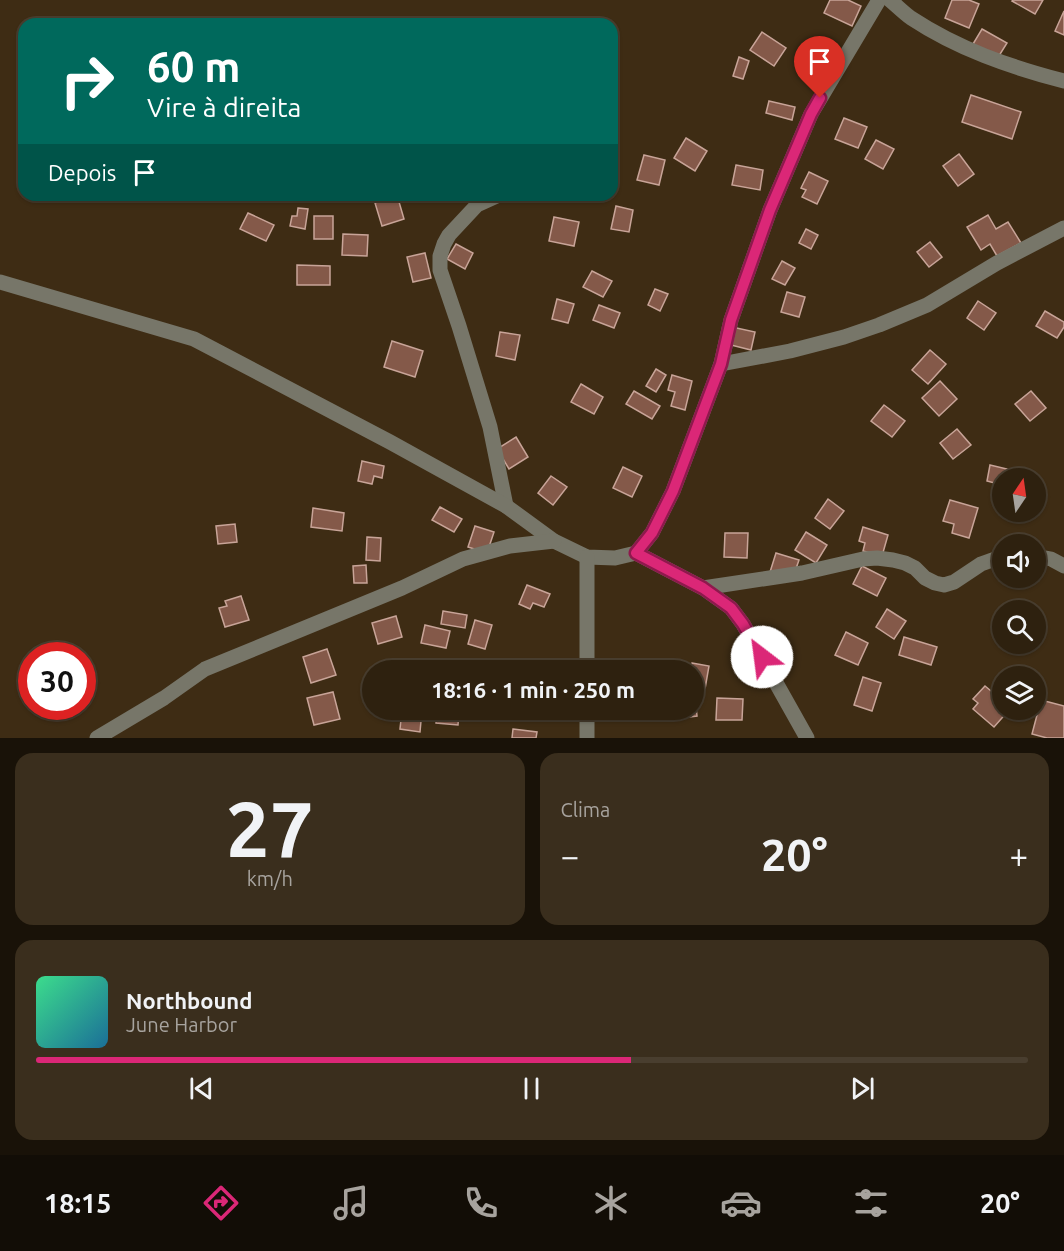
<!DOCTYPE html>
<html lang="pt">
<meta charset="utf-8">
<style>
body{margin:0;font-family:Ubuntu,sans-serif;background:#3a2e1d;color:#f1f3f6;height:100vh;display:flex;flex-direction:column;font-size:22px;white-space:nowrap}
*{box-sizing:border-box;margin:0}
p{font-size:20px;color:#a7a39e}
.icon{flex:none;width:33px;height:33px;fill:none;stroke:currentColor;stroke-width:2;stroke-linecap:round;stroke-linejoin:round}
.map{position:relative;height:738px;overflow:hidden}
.drawer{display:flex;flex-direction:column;gap:15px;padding:15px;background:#191208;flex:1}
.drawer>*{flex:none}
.guide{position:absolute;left:18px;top:18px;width:600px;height:183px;border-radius:18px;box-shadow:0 2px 4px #0004,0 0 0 2px #493e2f;background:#00695c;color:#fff;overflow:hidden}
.needle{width:39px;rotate:13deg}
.buttons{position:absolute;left:992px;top:468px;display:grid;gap:12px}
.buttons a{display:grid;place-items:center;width:54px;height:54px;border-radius:50%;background:#2e210f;box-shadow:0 2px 4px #0004,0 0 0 2px #493e2f;font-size:30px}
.speed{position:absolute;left:18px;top:642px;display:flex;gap:12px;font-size:30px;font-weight:700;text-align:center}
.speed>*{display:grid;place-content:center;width:78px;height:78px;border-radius:50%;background:#2e210f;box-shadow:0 2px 4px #0004,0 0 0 2px #493e2f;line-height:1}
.speed .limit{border:9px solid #d22;background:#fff;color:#111}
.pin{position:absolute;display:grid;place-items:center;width:51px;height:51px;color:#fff;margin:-62px -26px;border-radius:50% 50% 50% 0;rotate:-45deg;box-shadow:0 0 6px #0007}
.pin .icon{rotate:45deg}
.me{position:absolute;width:66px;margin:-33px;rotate:330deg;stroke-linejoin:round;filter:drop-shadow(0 0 4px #0008)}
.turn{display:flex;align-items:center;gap:21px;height:126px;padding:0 30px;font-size:27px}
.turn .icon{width:78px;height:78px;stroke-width:2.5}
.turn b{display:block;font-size:42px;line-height:51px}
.then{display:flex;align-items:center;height:57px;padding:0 30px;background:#0003;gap:12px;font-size:22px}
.big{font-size:45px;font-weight:700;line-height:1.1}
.drawer .tile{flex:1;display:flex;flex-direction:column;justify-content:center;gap:9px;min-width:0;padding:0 21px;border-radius:18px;background:#3a2e1d}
.drawer .dial{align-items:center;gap:0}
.dial b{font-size:78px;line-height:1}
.song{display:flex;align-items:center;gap:18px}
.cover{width:72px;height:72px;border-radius:9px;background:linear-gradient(135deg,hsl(150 70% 55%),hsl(200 70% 35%))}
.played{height:6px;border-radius:3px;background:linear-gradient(90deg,#db2777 60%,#493e2f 60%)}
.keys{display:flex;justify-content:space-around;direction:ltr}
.heat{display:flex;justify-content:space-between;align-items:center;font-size:33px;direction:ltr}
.drawer .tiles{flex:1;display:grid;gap:15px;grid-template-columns:1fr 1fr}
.tile:last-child{grid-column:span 2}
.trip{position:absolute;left:362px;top:660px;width:342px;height:60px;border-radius:30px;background:#2e210f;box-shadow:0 2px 4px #0004,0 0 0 2px #493e2f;font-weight:700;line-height:60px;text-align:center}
.menu{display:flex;height:96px;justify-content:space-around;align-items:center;background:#120d06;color:#a7a39e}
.menu .icon{width:42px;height:42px}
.menu .selected{color:#db2777}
.menu b{font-size:27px;color:#f1f3f6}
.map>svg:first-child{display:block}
.building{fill:#845949;stroke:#c8a498;stroke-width:1.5}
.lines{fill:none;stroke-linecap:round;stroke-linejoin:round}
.minor{stroke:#777669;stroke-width:15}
.route-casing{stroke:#8e194d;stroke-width:15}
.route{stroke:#db2777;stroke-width:10}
</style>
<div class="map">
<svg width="1064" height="738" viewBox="0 0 1064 738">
<rect width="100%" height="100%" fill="#3e2c14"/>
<g class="building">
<polygon points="830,0 848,0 861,6 852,26 824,13"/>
<polygon points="952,0 969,0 979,4 969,28 945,18"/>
<polygon points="1013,0 1043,0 1035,14 1012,1"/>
<polygon points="1064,11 1064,35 1055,31"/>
<polygon points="982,29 1007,43 997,59 973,44"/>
<polygon points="762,32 786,48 774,66 750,50"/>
<polygon points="820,44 838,55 828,70 811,58"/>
<polygon points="739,57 749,61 743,79 733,76"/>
<polygon points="971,95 1021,112 1012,139 962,122"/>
<polygon points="769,101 795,107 792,120 766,113"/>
<polygon points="844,118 867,127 858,148 835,139"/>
<polygon points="686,138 707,151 695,171 674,158"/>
<polygon points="876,140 894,149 883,169 865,159"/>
<polygon points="959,154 974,174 958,186 943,166"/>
<polygon points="644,155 665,160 659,185 637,180"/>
<polygon points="736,165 763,170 760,190 732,185"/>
<polygon points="809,172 828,181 817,204 802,197 806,190 801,188"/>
<polygon points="397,195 404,219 382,226 375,203"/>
<polygon points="616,206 633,210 629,232 611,229"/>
<polygon points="298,208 308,209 305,229 290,226 292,216 297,216"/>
<polygon points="248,213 274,225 266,241 240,229"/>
<polygon points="988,215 996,229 1008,222 1021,243 997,256 990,244 981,250 967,227"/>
<rect x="314" y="216" width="19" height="23"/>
<polygon points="554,217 579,222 574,246 549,241"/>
<polygon points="806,229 818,235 811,249 799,243"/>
<polygon points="343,234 368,235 367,256 342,255"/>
<polygon points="930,242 942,257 929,267 917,252"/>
<polygon points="456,244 473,253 465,269 447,259"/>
<polygon points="425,253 431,278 413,282 407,257"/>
<polygon points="782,261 795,268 785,285 772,279"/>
<polygon points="297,265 330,266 330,285 297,285"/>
<polygon points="592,271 612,281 603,297 583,287"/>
<polygon points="655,289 668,294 660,311 648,305"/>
<polygon points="787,292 805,297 799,317 781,312"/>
<polygon points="557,299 574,304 568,323 552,319"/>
<polygon points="978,301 996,313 984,330 967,318"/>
<polygon points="599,305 620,313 614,328 593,320"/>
<polygon points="1045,311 1064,322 1064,327 1057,338 1036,326"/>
<polygon points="732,327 755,332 751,350 727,344"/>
<polygon points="500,332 520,335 515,360 496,356"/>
<polygon points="392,341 423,351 415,377 384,367"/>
<polygon points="930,350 946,364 928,384 912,370"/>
<polygon points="656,369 666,375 656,392 646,386"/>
<polygon points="672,375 692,381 685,410 671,406 675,392 668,390"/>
<polygon points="940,381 957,399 939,416 922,398"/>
<polygon points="581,384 603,397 594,414 571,402"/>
<polygon points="634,391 660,406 652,419 626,404"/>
<polygon points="1031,391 1046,408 1030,421 1015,404"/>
<polygon points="884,405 905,421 892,437 871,421"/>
<polygon points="957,429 971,445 953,459 940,443"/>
<polygon points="516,437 528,457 509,469 497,449"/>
<polygon points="362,461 384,466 382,478 374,476 372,484 358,481"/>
<polygon points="990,465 1007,469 1004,478 1002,478 1002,485 987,481"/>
<polygon points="623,467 642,476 632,497 613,488"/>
<polygon points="551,476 567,487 553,505 538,493"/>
<polygon points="828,499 844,511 830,529 815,518"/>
<polygon points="950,500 978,508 969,538 952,533 954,524 943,521"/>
<polygon points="440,507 462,519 454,532 432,520"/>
<polygon points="313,508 344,513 342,531 311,527"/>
<polygon points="235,524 237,542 218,544 216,526"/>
<polygon points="475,526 494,532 487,553 468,547"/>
<polygon points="863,527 888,535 882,556 863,551 865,543 859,541"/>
<polygon points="806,532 827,545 816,563 795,550"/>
<polygon points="725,533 748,533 747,558 724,557"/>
<polygon points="367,537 381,538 380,561 366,560"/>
<polygon points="776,553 799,560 792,580 770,572"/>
<polygon points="366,565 367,583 354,583 353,566"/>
<polygon points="862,566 886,578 877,596 853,584"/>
<polygon points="527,585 550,594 544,607 533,603 530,609 519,604"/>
<polygon points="241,596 249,620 225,627 219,608 227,606 225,601"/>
<polygon points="887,609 906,621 894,639 876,627"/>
<polygon points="443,611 467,615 465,628 441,624"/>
<polygon points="1035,613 1044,616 1037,635 1035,634"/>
<polygon points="396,616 402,637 378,644 372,623"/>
<polygon points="475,620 492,625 485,649 468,644"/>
<polygon points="425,625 450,631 446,648 421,643"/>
<polygon points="763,626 781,638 773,650 755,638"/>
<polygon points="846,632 868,643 858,665 835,655"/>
<polygon points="904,637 937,647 931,665 899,655"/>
<polygon points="327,649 336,675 311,683 303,657"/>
<polygon points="692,663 709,666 705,689 693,687 693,670 691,670"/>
<polygon points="863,677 881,683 872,711 854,705"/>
<polygon points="985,686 1002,700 1002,710 1009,710 994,727 973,709 978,703 973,699"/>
<polygon points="333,692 340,719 314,725 307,698"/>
<polygon points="693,697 695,697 697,716 673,719 672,710 693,710"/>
<polygon points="717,698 743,699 742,720 716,720"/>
<polygon points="1041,700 1064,706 1064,738 1047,738 1032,734"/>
<polygon points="402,710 422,710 420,732 400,729"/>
<polygon points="437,710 459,710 458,725 436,723"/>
<polygon points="513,729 537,732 536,738 512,738"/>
</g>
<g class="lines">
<g class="minor">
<path d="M890,0c7,6 14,13 21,18 47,31 99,49 153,63"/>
<polyline points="499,195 477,205 449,235 444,244 440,256 440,270 459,326 490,427 506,506"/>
<polyline points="0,282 194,339 390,442 506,506 554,541 587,557 615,558 636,553 652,533 673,491 721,364 790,351 844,337 879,325 927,305 997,263 1064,228"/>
<polyline points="721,364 731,320 770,210 811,114 879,0"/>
<polyline points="636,553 703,588 731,608 743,624 807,738"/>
<polyline points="1035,556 1051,559 1064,566"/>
<polyline points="587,557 587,670"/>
<polyline points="703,588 802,573 863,559 877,558 893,560 905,563 915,568 925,578 935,583 944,585 954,582 981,564 995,559 1002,559"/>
<polyline points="587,710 587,738"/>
<polyline points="97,738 164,698 205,669 402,588 463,559 510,546 554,541"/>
</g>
</g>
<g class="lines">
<defs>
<polyline id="route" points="762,657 743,624 731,608 703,588 636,553 652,533 673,491 721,364 731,320 770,210 811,114 820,98"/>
</defs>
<use href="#route" class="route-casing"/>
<use href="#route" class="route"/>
</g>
</svg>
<div class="buttons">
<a><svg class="needle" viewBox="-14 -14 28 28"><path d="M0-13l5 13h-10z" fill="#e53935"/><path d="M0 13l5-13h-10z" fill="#a7a39e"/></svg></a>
<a><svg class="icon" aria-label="sound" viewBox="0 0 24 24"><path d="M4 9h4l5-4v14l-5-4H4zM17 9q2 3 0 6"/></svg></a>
<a><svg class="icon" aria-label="search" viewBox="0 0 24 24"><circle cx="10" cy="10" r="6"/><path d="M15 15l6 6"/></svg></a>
<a><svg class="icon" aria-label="layers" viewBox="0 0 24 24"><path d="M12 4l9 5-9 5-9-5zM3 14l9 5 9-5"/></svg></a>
</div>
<div class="speed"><div class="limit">30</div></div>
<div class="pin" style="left:820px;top:98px;background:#d93025"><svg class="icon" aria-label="arrive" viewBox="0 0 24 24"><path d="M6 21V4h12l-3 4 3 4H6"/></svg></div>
<svg class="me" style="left:762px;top:657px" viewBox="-20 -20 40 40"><circle r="19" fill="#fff"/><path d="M0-13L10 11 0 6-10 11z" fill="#db2777"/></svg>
<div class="trip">18:16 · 1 min · 250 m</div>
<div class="guide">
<div class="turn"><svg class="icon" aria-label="right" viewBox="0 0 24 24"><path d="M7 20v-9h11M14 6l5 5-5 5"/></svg><div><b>60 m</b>Vire à direita</div></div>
<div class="then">Depois<svg class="icon" aria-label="arrive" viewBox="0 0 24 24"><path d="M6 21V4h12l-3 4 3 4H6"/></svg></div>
</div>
</div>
<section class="drawer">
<div class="tiles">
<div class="tile dial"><b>27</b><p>km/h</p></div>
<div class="tile"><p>Clima</p>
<div class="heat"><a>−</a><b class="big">20°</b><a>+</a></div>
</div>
<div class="tile">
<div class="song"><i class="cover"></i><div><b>Northbound</b><p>June Harbor</p></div></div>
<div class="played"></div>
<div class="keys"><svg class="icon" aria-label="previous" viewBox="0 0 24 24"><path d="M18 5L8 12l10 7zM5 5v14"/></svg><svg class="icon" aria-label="pause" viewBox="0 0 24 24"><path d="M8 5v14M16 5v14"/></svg><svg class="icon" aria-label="next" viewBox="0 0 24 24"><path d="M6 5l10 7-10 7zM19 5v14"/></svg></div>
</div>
</div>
</section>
<nav class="menu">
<b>18:15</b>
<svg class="icon selected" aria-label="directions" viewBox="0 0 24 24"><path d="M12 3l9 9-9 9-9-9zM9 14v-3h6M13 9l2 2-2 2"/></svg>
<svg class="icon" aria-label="music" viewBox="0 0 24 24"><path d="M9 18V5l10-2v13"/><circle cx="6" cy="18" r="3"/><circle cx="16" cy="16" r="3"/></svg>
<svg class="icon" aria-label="phone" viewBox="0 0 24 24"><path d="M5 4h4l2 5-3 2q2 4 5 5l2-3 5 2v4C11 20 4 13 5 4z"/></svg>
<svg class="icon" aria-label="climate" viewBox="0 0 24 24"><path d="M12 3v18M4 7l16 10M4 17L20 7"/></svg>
<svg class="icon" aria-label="car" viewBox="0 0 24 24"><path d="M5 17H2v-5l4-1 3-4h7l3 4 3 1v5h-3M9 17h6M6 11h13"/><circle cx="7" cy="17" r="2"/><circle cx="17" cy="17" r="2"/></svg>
<svg class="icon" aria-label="filters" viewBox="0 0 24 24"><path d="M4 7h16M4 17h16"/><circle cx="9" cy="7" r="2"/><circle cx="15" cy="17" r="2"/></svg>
<b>20°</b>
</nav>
